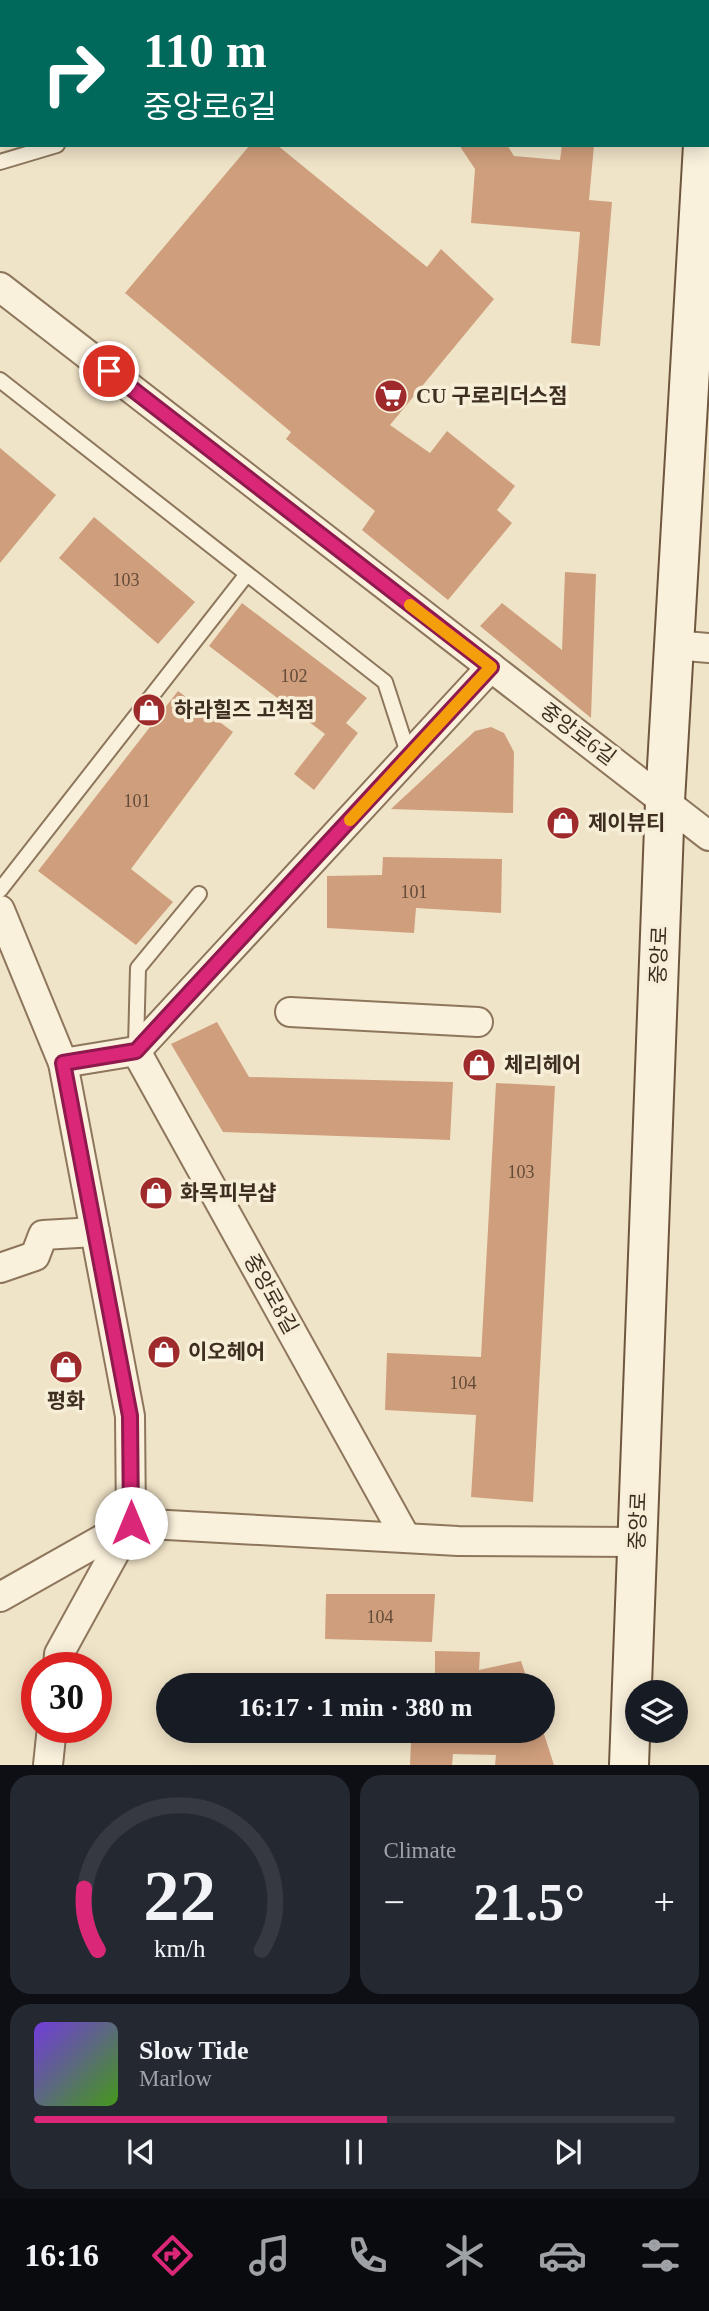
<!DOCTYPE html>
<meta charset="utf-8">
<style>
body{margin:0;font-family:"Times New Roman","Noto Sans KR",serif;background:#242831;color:#f1f3f6;height:100vh;display:flex;flex-direction:column;font-size:26px;white-space:nowrap}
*{box-sizing:border-box;margin:0}
p{font-size:23px;color:#9ea1a6}
.icon{flex:none;width:38px;height:38px;fill:none;stroke:currentColor;stroke-width:2;stroke-linecap:round;stroke-linejoin:round}
.map{position:relative;height:1765px;overflow:hidden}
.drawer{display:flex;flex-direction:column;gap:10px;padding:10px;background:#0d0f14;flex:1}
.drawer>*{flex:none}
.banner{position:absolute;left:0px;top:0px;width:710px;height:147px;box-shadow:0 4px 18px #0003;background:#00695c;color:#fff;overflow:hidden}
.tools{position:absolute;left:625px;top:1680px;display:grid;gap:14px}
.tools a{display:grid;place-items:center;width:63px;height:63px;border-radius:50%;background:#171b24;box-shadow:0 4px 18px #0003;font-size:35px}
.speed{position:absolute;left:21px;top:1652px;display:flex;gap:14px;font-size:35px;font-weight:700;text-align:center}
.speed>*{display:grid;place-content:center;width:91px;height:91px;border-radius:50%;background:#171b24;box-shadow:0 4px 18px #0003;line-height:1}
.speed .limit{border:10px solid #d22;background:#fff;color:#111}
.pin{position:absolute;display:grid;place-items:center;width:60px;height:60px;color:#fff;margin:-30px;border:4px solid #fff;border-radius:50%;box-shadow:0 2px 7px #0007}
.me{position:absolute;width:77px;margin:-38px;rotate:0deg;stroke-linejoin:round;filter:drop-shadow(0 0 5px #0008)}
.turn{display:flex;align-items:center;gap:24px;height:147px;padding:0 28px;font-size:32px}
.turn .icon{width:91px;height:91px;stroke-width:2.5}
.turn b{display:block;font-size:49px;line-height:60px}
.big{font-size:52px;font-weight:600;line-height:1.1}
.drawer .widget{flex:1;display:flex;flex-direction:column;justify-content:center;gap:10px;min-width:0;padding:0 24px;border-radius:21px;background:#242831}
.drawer .dial{align-items:center;gap:0}
.dial svg{height:182px;overflow:visible;fill:none;stroke:#363941;stroke-width:7;stroke-linecap:round;text-anchor:middle}
.dial text{fill:#f1f3f6;stroke:none}
.song{display:flex;align-items:center;gap:21px}
.cover{width:84px;height:84px;border-radius:10px;background:linear-gradient(135deg,hsl(260 70% 55%),hsl(100 70% 35%))}
.played{height:7px;border-radius:4px;background:linear-gradient(90deg,#db2777 55%,#363941 55%)}
.keys{display:flex;justify-content:space-around;direction:ltr}
.heat{display:flex;justify-content:space-between;align-items:center;font-size:38px;direction:ltr}
.drawer .tiles{flex:1;display:grid;gap:10px;grid-template-columns:1fr 1fr}
.widget:last-child{grid-column:span 2}
.trip{position:absolute;left:156px;top:1673px;width:399px;height:70px;border-radius:35px;background:#171b24;box-shadow:0 4px 18px #0003;font-weight:600;line-height:70px;text-align:center}
.menu{display:flex;height:112px;justify-content:space-around;align-items:center;background:#090b0e;color:#9ea1a6}
.menu .icon{width:49px;height:49px}
.menu .active{color:#db2777}
.menu b{font-size:32px;color:#f1f3f6}
.map>svg:first-child{display:block}
.building{fill:#cf9f7d}
.lines{fill:none;stroke-linecap:round;stroke-linejoin:round}
.service-casing{stroke:#8d765c;stroke-width:18}
.minor-casing{stroke:#8d765c;stroke-width:32}
.secondary-casing{stroke:#6f573f;stroke-width:42}
.service{stroke:#faf1dc;stroke-width:14}
.minor{stroke:#faf1dc;stroke-width:28}
.secondary{stroke:#faf1dc;stroke-width:38}
.route-casing{stroke:#8e194d;stroke-width:18}
.route{stroke:#db2777;stroke-width:12}
.slow{stroke:#f59e0b;stroke-width:12}
.labels{text-anchor:middle;stroke-width:7;stroke-linejoin:round;paint-order:stroke}
.number-label{font-size:18px;fill:#624a37}
.poi-label{font-size:21px;font-weight:bold;fill:#3d2e20;stroke:#f7eed8;text-anchor:start}
.street-label{font-size:21px;fill:#3d2e20;stroke:#f7eed8}
</style>
<div class="map">
<svg width="709" height="1765" viewBox="0 0 709 1765">
<rect width="100%" height="100%" fill="#f0e4c8"/>
<g class="building">
<polygon points="250,145 277,145 427,267 441,249 494,299 390,425 430,453 447,431 515,486 497,510 512,523 448,600 362,530 375,511 286,439 291,432 125,293"/>
<polygon points="459,145 507,145 514,156 560,160 562,145 594,145 589,200 612,202 600,346 571,343 580,232 471,223 475,169"/>
<polygon points="0,448 56,495 0,563"/>
<polygon points="94,517 195,602 158,644 59,558"/>
<polygon points="565,572 596,574 591,718 480,626 502,603 562,650"/>
<polygon points="242,603 367,698 346,723 358,733 314,790 294,774 325,734 209,646"/>
<polygon points="178,691 233,732 131,869 173,902 136,945 38,871"/>
<polygon points="491,727 504,733 514,752 513,813 391,809 475,731"/>
<polygon points="383,857 502,859 501,913 416,908 414,933 327,928 327,876 382,875"/>
<polygon points="217,1022 249,1077 453,1082 450,1140 223,1132 171,1044"/>
<polygon points="496,1083 555,1086 533,1502 471,1497 476,1415 385,1410 387,1353 481,1357"/>
<polygon points="326,1594 435,1594 432,1642 325,1639"/>
<polygon points="435,1651 480,1652 479,1670 521,1661 529,1685 435,1685"/>
<polygon points="435,1731 543,1731 554,1765 495,1765 496,1755 453,1754 452,1765 410,1765 411,1742 435,1742"/>
</g>
<g class="lines">
<defs>
<g id="service">
<polyline points="0,162 57,145"/>
<polyline points="0,380 385,682 409,756"/>
<polyline points="0,890 247,574"/>
<polyline points="136,1046 138,968 199,894"/>
</g>
<g id="minor">
<polyline points="0,287 709,836"/>
<polyline points="674,645 709,648"/>
<polyline points="0,910 63,1063 130,1416 131,1523 59,1654 58,1668"/>
<polyline points="290,1012 478,1022"/>
<polyline points="136,1051 406,1538"/>
<polyline points="63,1063 136,1051 491,667"/>
<polyline points="0,1268 35,1256 43,1235 95,1232"/>
<polyline points="0,1597 131,1523 458,1541 637,1542"/>
<polyline points="48,1765 52,1727"/>
</g>
<g id="secondary">
<polyline points="709,41 709,36"/>
<polyline points="629,1765 665,801 703,145"/>
</g>
</defs>
<use href="#service" class="service-casing"/>
<use href="#minor" class="minor-casing"/>
<use href="#secondary" class="secondary-casing"/>
<use href="#service" class="service"/>
<use href="#minor" class="minor"/>
<use href="#secondary" class="secondary"/>
</g>
<g class="lines">
<defs>
<polyline id="route" points="109,371 491,667 136,1051 63,1063 130,1416 131,1523"/>
</defs>
<use href="#route" class="route-casing"/>
<use href="#route" class="route"/>
<polyline class="slow" points="350,820 491,667 410,605"/>
</g>
<defs>
<symbol id="supermarket-disc" viewBox="-11 -11 22 22"><circle r="9.5" fill="#9e2a2b" stroke="#f7eed8"/><path d="M-6-5.5h2.5l.6 2H6L4.5 2H-2.5L-4.4-4H-6ZM-1.5 3.2a1.3 1.3 0 1 0 .1 0ZM3 3.2a1.3 1.3 0 1 0 .1 0Z" fill="#fff"/></symbol>
<symbol id="shop-disc" viewBox="-11 -11 22 22"><circle r="9.5" fill="#9e2a2b" stroke="#f7eed8"/><path d="M-5-2.5h2.3a2.7 3.5 0 0 1 5.4 0H5L5.5 6h-11ZM-1.5-2.5h3a1.5 2.3 0 0 0-3 0Z" fill="#fff"/></symbol>
</defs>
<g fill-rule="evenodd">
<use href="#supermarket-disc" x="372" y="377" width="38" height="38"/>
<use href="#shop-disc" x="130" y="691" width="38" height="38"/>
<use href="#shop-disc" x="544" y="804" width="38" height="38"/>
<use href="#shop-disc" x="460" y="1046" width="38" height="38"/>
<use href="#shop-disc" x="137" y="1174" width="38" height="38"/>
<use href="#shop-disc" x="145" y="1333" width="38" height="38"/>
<use href="#shop-disc" x="47" y="1348" width="38" height="38"/>
</g>
<g class="labels">
<g class="number-label">
<text x="126" y="586">103</text>
<text x="294" y="682">102</text>
<text x="137" y="807">101</text>
<text x="414" y="898">101</text>
<text x="521" y="1178">103</text>
<text x="463" y="1389">104</text>
<text x="380" y="1623">104</text>
</g>
<g class="poi-label">
<text x="416" y="403">CU 구로리더스점</text>
<text x="174" y="717">하라힐즈 고척점</text>
<text x="588" y="830">제이뷰티</text>
<text x="504" y="1072">체리헤어</text>
<text x="180" y="1200">화목피부샵</text>
<text x="188" y="1359">이오헤어</text>
<text x="66" y="1408" text-anchor="middle">평화</text>
</g>
<g class="street-label">
<text transform="translate(578 734) rotate(37)" y="7">중앙로6길</text>
<text transform="translate(659 955) rotate(-88)" y="7">중앙로</text>
<text transform="translate(271 1294) rotate(61)" y="7">중앙로8길</text>
<text transform="translate(638 1521) rotate(-88)" y="7">중앙로</text>
</g>
</g>
</svg>
<div class="tools">
<a><svg class="icon" aria-label="layers" viewBox="0 0 24 24"><path d="M12 4l9 5-9 5-9-5zM3 14l9 5 9-5"/></svg></a>
</div>
<div class="speed"><div class="limit">30</div></div>
<div class="pin" style="left:109px;top:371px;background:#d93025"><svg class="icon" aria-label="arrive" viewBox="0 0 24 24"><path d="M6 21V4h12l-3 4 3 4H6"/></svg></div>
<svg class="me" style="left:131px;top:1523px" viewBox="-20 -20 40 40"><circle r="19" fill="#fff"/><path d="M0-13L10 11 0 6-10 11z" fill="#db2777"/></svg>
<div class="trip">16:17 · 1 min · 380 m</div>
<div class="banner">
<div class="turn"><svg class="icon" aria-label="right" viewBox="0 0 24 24"><path d="M7 20v-9h11M14 6l5 5-5 5"/></svg><div><b>110 m</b>중앙로6길</div></div>
</div>
</div>
<section class="drawer">
<div class="tiles">
<div class="widget dial"><svg viewBox="0 0 100 80">
<path d="M14 69A42 42 0 1 1 86 69"/>
<path d="M14 69A42 42 0 0 1 8 42" stroke="#db2777"/>
<text x="50" y="56" font-size="32" font-weight="700">22</text>
<text x="50" y="72" font-size="11">km/h</text>
</svg></div>
<div class="widget"><p>Climate</p>
<div class="heat"><a>−</a><b class="big">21.5°</b><a>+</a></div>
</div>
<div class="widget">
<div class="song"><i class="cover"></i><div><b>Slow Tide</b><p>Marlow</p></div></div>
<div class="played"></div>
<div class="keys"><svg class="icon" aria-label="previous" viewBox="0 0 24 24"><path d="M18 5L8 12l10 7zM5 5v14"/></svg><svg class="icon" aria-label="pause" viewBox="0 0 24 24"><path d="M8 5v14M16 5v14"/></svg><svg class="icon" aria-label="next" viewBox="0 0 24 24"><path d="M6 5l10 7-10 7zM19 5v14"/></svg></div>
</div>
</div>
</section>
<nav class="menu">
<b>16:16</b>
<svg class="icon active" aria-label="directions" viewBox="0 0 24 24"><path d="M12 3l9 9-9 9-9-9zM9 14v-3h6M13 9l2 2-2 2"/></svg>
<svg class="icon" aria-label="music" viewBox="0 0 24 24"><path d="M9 18V5l10-2v13"/><circle cx="6" cy="18" r="3"/><circle cx="16" cy="16" r="3"/></svg>
<svg class="icon" aria-label="phone" viewBox="0 0 24 24"><path d="M5 4h4l2 5-3 2q2 4 5 5l2-3 5 2v4C11 20 4 13 5 4z"/></svg>
<svg class="icon" aria-label="climate" viewBox="0 0 24 24"><path d="M12 3v18M4 7l16 10M4 17L20 7"/></svg>
<svg class="icon" aria-label="car" viewBox="0 0 24 24"><path d="M5 17H2v-5l4-1 3-4h7l3 4 3 1v5h-3M9 17h6M6 11h13"/><circle cx="7" cy="17" r="2"/><circle cx="17" cy="17" r="2"/></svg>
<svg class="icon" aria-label="filters" viewBox="0 0 24 24"><path d="M4 7h16M4 17h16"/><circle cx="9" cy="7" r="2"/><circle cx="15" cy="17" r="2"/></svg>
</nav>
